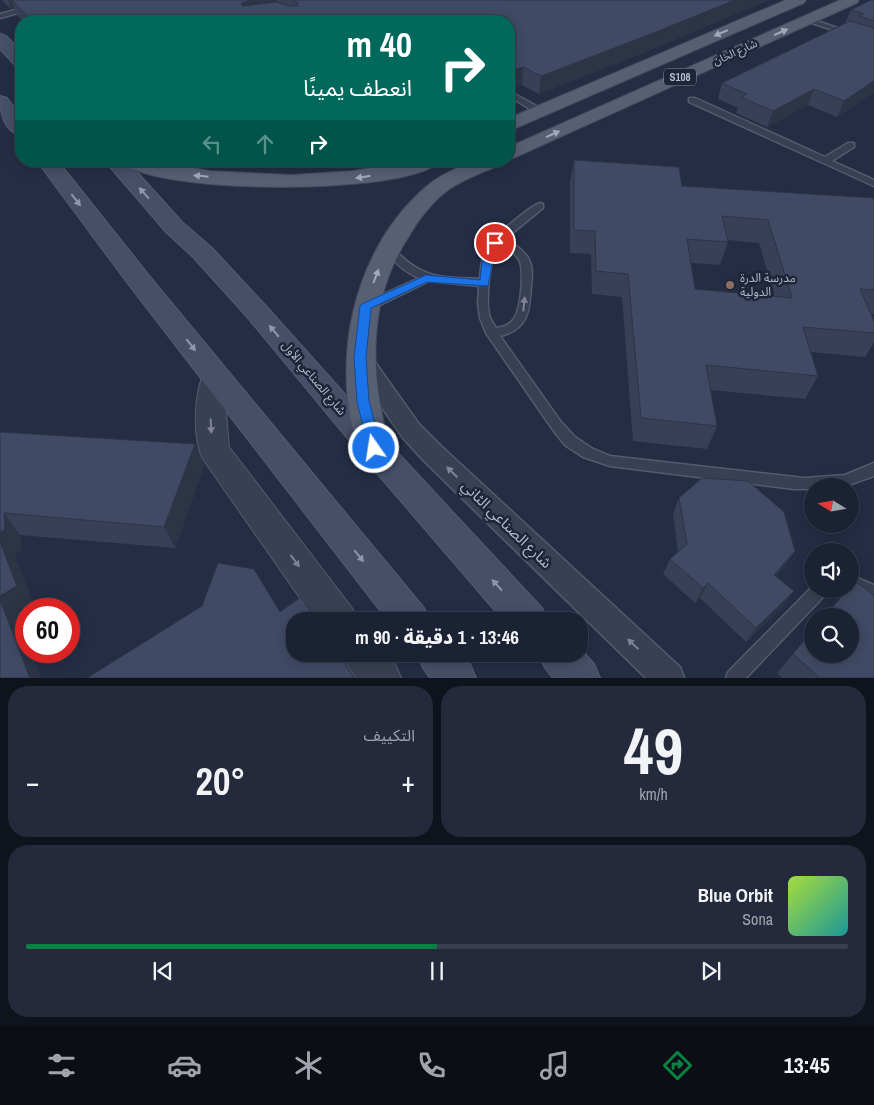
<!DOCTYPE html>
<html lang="ar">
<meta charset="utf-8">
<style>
:root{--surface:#1b2233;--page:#242a3b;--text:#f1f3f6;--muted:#a0a4ac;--line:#393f4e;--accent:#0b8043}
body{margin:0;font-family:"Archivo Narrow","Noto Sans Arabic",sans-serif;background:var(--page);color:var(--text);direction:rtl;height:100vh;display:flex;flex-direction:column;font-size:19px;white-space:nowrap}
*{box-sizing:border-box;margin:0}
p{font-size:16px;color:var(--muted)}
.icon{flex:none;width:28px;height:28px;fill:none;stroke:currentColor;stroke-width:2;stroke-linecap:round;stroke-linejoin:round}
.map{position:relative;height:678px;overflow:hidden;direction:ltr}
.sheet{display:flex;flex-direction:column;gap:8px;padding:8px;background:#0f131c;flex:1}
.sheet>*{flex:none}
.top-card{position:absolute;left:15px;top:15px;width:500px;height:152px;border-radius:20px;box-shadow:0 2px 12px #0003,0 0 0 1px var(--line);direction:rtl;background:#00695c;color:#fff;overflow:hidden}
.needle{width:32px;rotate:281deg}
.controls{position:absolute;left:804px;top:478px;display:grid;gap:10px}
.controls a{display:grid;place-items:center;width:55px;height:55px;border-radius:50%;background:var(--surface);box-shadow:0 2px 12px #0003,0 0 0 1px var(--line);font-size:25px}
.speed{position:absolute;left:15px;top:598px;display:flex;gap:10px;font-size:25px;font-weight:700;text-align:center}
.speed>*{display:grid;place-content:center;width:65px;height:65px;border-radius:50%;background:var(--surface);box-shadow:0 2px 12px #0003,0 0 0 1px var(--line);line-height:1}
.speed .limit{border:8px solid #d22;background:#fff;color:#111}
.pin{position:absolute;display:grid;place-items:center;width:42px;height:42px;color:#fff;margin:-21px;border:2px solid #fff;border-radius:50%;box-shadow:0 1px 5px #0007}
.me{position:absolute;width:55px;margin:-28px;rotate:347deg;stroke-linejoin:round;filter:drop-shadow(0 0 4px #0008)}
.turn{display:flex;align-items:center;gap:18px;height:105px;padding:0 20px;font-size:22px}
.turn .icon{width:65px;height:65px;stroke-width:2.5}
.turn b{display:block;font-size:35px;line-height:42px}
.lanes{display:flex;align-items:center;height:48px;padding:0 20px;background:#0003;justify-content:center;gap:25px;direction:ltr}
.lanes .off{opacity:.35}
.big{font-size:38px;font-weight:800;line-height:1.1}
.sheet .card{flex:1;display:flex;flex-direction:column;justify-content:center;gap:8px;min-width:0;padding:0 18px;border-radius:20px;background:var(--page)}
.sheet .dial{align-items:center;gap:0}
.dial b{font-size:65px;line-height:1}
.song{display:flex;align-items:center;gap:15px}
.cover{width:60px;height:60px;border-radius:8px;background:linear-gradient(135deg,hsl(80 70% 55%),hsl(180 70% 35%))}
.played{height:5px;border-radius:2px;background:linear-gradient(90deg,var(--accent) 50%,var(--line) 50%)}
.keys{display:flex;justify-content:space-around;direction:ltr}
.heat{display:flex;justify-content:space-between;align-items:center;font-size:28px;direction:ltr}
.sheet .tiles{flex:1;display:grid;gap:8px;grid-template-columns:1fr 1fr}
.card:last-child{grid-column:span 2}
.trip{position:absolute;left:286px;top:612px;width:302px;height:50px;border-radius:20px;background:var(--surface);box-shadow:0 2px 12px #0003,0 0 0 1px var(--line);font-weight:800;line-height:50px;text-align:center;direction:rtl}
.dock{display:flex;height:80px;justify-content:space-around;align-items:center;background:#0b0e14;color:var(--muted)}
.dock .icon{width:35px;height:35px}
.dock .on{color:var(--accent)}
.dock b{font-size:22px;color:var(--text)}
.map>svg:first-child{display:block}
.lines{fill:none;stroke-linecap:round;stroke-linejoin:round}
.service-casing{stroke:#545b6e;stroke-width:3}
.minor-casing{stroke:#545b6e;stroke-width:3}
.tertiary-casing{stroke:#545b6e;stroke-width:2}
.secondary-casing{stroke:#545b6e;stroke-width:2}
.primary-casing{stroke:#43495d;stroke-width:2}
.service{fill:#394053;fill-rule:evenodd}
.minor{fill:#394053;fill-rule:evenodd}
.tertiary{fill:#394053;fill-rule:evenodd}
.secondary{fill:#474e67;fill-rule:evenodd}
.primary{fill:#575f73;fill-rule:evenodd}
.wall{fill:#374056;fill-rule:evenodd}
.shaded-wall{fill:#2d3446}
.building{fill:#404a64;stroke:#2d3446;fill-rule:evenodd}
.oneway{fill:#a3a9bb}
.oneway2{fill:#8f96a9}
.oneway3{fill:#7e8496}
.route{fill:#1a73e8;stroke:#114b97}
.education-dot{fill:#8d6e63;stroke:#1e2539;stroke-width:2}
.labels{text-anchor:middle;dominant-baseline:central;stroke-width:5;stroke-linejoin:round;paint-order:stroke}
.far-street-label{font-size:11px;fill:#b6bccd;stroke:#1e2539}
.shield{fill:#1e2539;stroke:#888fa1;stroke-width:1}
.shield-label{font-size:11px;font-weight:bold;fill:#b6bccd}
.poi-label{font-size:12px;fill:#b6bccd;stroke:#1e2539;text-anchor:start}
.street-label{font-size:12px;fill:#b6bccd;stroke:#1e2539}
.near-street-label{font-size:15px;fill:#b6bccd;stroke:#1e2539}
</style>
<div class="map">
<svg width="874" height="678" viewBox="0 0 874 678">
<rect width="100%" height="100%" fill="#242d44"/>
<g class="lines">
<g class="service-casing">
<g id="service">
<path d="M30,6L32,7V9L0,18V14Z"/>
<path d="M808,18L874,40V44L806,21L805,20Z"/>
<path d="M509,91L542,109L543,111L536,113L509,96Z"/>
<path d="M689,98H695L825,157L848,143H854V147L832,161L874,180V186L689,102Z"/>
<path d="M540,203L543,204V208L505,239C515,245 526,251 530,262C533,269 532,278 531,285C530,310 528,330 500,336L561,422L575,437L593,449L610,456L804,478L845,475L874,463V476L846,486H812V489H794L610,466L583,457L565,445L553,430L486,333L480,318L478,303L479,286L429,281L374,308L370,309L365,305L366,302L419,278C404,272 393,261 383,248L385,246H391C421,279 438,277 480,279C481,269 481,258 486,249C491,239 530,206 540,203ZM500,244C507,248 517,254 520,262C524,273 521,311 513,320C509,325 503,327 496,328C494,325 492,321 490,318C485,302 489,256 500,244Z"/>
<path d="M850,575L874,585V601L849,589Z"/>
<path d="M812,587V589H829L826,594L746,678H726L728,672Z"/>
</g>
</g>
<g class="minor-casing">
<path id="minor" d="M362,353L370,355L419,424L441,446L680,667L684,678H646L423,460L403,438L354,367L351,361L354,355Z"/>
</g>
<g class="tertiary-casing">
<g id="tertiary">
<path d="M216,366L226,369L230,377L226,413L229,447L352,608L358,621H316L203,459C192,438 194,390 206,369Z"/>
<path d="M343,654H387L395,664L401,678H356L349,668Z"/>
</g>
</g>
<g class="secondary-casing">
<g id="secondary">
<path d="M0,34L6,36L21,51V66L15,65L0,49Z"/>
<path d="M0,96L7,98L21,116V135C3,131 0,112 0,96Z"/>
<path d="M37,161H58L147,273L424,608L430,621H388L129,285Z"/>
<path d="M105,161H127L182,222L212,248L266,306L385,439L542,608L548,621H504L363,457L248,318L194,258L166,232Z"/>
<path d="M580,648L594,664L600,678H553L545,668L539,654H580Z"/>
<path d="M417,654H462L470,664L476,678H430L423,668Z"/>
</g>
</g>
<g class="primary-casing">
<g id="primary">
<path d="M786,0H806L804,3L509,131V118Z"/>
<path d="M840,0H859L857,3L509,160V147Z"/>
<path d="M122,161H152L210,171L292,175L353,171L409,161H439C415,196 145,195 122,161Z"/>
<path d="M474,161H502L499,165C482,173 464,179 448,190C432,202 419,219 409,236C366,302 370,375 390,448L385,457L374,461L363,457C353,437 349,413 347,391C342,316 368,236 427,186C441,174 457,168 474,161Z"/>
</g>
</g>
<use href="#service" class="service"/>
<use href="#minor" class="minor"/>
<use href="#tertiary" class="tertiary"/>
<use href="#secondary" class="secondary"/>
<use href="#primary" class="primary"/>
</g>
<g class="wall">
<path d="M2,0H769L648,51L539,94L522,85L509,89V21H23L17,15L15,9H11Z"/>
<path d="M874,0V92L837,117L808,105L767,127L736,113L738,108L718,99L722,83L845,23L851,10Z"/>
<path d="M574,160L682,186L874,198V314H871L874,333V343L865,357L811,352L818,376L805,399L710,390L717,426L707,449L633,441L622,297L592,294L591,254L570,253V182ZM728,240L759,243L775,297L695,289L691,263L720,265L728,242Z"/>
<path d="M0,432L195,444L204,466L175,548L20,535L22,551L14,554L34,606L29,609H26L17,616L0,678Z"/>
<path d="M679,498L795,551L785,566L776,576L784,605L746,642L700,598L695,603L663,574L670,559L678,551L673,514Z"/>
<path d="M812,631L874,678H782L777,673Z"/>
</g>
<g class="shaded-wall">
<path d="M8,0H11L15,9H11Z"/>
<path d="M251,0H277L279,11L245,19L241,5L242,3Z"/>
<path d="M735,0H769L648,51L539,94L541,76Z"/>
<path d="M523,67L522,85L509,89V72Z"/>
<path d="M874,81V92L837,117L844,101Z"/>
<path d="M814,89L808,105L767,127L773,111Z"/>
<path d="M195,444L204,466L175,548L164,527Z"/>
<path d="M4,513L20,535L22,551L14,554L34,606L29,609H26V610L17,616L26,640V651H31L41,678H30L0,600V532Z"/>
<path d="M795,551L785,566L764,590L774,575Z"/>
<path d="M708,583L700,598L695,603L703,588Z"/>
<path d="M794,591L784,605L746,642L756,628Z"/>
</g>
<g class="building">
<path d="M12,0H251L242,3L241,5L243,6L275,2L289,6H298V3L292,0H735L651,34L541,76L523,67L509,72V21H32Z"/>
<path d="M871,0H874V21L859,16L864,14L851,10Z"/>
<path d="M850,21L874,28V81L844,101L814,89L773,111L741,97L747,94L722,83Z"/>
<path d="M574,160L679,167L682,186L874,198V290L860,289L874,321V333L803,327L818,376L706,365L717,426L641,418L628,274L596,271L595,231L574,230ZM722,216L768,220L792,298L695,289L687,239L728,242Z"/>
<path d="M0,432L195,444L164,527L4,513L5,530L0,532Z"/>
<path d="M702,478L748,481L784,512L795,551L774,575L794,591L756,628L708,583L703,588L670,559L687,544L679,498Z"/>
<path d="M0,542L17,586L0,596Z"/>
<path d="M218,563L254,569L280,612L301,597L317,621H295V654H339L354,678H87L202,606Z"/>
<path d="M855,581L874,595V678H820L793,654L812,631V654H850V616H825L848,589H850V586Z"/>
<path d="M0,600L30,678H0Z"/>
</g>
<defs><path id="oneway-solid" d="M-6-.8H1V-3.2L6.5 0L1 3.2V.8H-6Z" transform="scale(1.25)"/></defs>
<g class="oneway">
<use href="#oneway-solid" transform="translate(781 32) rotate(-24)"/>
<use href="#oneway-solid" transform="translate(721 33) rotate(157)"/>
<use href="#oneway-solid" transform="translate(553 134) rotate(-24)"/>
<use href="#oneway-solid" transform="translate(201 176) rotate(-174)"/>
<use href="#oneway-solid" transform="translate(363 177) rotate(171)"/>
<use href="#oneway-solid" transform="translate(376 276) rotate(-69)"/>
</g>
<g class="oneway2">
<use href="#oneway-solid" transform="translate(144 193) rotate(-132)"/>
<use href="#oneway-solid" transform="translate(76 200) rotate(52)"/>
<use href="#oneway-solid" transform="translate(274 331) rotate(-130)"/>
<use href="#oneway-solid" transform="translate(191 345) rotate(52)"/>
<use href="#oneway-solid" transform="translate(359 556) rotate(51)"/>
<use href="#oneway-solid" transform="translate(497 585) rotate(-132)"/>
</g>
<g class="oneway3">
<use href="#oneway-solid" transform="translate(524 304) rotate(-84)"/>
<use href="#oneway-solid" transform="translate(211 426) rotate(87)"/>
<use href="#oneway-solid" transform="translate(452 472) rotate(-136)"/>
<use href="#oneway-solid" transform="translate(295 561) rotate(54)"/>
<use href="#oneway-solid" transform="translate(633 644) rotate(-137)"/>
</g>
<path class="route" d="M495,240L500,243L494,254L488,286L427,282L371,308L366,358L369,401L381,448L379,452L374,454L369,452L357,401L354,358L360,306L362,304L426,275L480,280L483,254L491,241Z"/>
<circle class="education-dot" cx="730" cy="285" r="5"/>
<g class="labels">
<g class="far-street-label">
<text transform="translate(735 52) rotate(-24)">شارع الخان</text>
</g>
<rect class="shield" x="664" y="68.5" width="32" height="17" rx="4"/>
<g class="shield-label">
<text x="680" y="77">S108</text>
</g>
<g class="poi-label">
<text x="740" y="278">مدرسة الدرة<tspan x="740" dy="14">الدولية</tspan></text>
</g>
<g class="street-label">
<text transform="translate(314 378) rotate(50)">شارع الصناعي الأول</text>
</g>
<g class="near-street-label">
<text transform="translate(507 524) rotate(44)">شارع الصناعي الثاني</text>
</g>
</g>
</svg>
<div class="controls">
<a><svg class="needle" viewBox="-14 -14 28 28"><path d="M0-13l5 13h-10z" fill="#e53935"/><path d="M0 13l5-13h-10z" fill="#a0a4ac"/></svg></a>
<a><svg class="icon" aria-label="sound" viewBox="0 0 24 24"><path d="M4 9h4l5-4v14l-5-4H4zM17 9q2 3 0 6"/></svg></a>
<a><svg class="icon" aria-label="search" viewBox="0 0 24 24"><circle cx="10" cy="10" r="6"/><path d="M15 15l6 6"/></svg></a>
</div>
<div class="speed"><div class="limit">60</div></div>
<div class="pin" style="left:495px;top:243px;background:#d93025"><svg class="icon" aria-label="arrive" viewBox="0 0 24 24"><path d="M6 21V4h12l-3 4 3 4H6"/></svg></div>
<svg class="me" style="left:374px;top:448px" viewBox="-20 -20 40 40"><circle r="17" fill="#1a73e8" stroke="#fff" stroke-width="3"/><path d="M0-11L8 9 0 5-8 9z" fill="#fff"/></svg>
<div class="trip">13:46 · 1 دقيقة · 90 m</div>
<div class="top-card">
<div class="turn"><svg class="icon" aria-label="right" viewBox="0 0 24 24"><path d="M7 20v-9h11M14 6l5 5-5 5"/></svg><div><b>40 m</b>انعطف يمينًا</div></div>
<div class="lanes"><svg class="icon off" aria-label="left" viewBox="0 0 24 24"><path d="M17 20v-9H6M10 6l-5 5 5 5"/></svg><svg class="icon off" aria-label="ahead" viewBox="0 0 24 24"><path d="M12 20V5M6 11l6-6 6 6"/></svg><svg class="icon" aria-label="right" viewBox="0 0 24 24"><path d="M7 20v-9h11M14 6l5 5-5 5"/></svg></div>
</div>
</div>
<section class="sheet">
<div class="tiles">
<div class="card dial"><b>49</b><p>km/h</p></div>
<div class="card"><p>التكييف</p>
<div class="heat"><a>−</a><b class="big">20°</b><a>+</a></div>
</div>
<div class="card">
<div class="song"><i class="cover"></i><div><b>Blue Orbit</b><p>Sona</p></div></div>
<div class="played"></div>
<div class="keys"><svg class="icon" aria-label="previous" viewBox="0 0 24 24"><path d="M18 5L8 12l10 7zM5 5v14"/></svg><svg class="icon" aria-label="pause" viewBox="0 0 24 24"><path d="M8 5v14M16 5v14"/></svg><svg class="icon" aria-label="next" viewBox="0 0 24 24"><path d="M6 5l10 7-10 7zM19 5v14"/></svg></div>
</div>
</div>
</section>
<nav class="dock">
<b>13:45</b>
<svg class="icon on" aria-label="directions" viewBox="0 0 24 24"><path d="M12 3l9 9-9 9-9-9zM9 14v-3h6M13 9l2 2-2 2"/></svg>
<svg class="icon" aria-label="music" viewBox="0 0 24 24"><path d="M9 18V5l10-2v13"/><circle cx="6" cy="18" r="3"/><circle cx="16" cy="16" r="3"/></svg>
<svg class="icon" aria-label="phone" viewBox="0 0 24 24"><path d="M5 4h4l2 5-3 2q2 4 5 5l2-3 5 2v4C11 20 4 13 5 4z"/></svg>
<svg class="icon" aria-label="climate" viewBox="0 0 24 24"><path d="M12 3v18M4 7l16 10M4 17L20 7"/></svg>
<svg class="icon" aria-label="car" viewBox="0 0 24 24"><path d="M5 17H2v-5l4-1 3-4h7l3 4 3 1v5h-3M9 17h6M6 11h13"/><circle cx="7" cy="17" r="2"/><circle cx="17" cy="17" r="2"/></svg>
<svg class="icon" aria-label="filters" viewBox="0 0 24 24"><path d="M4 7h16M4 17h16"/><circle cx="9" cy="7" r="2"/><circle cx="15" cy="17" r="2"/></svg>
</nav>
